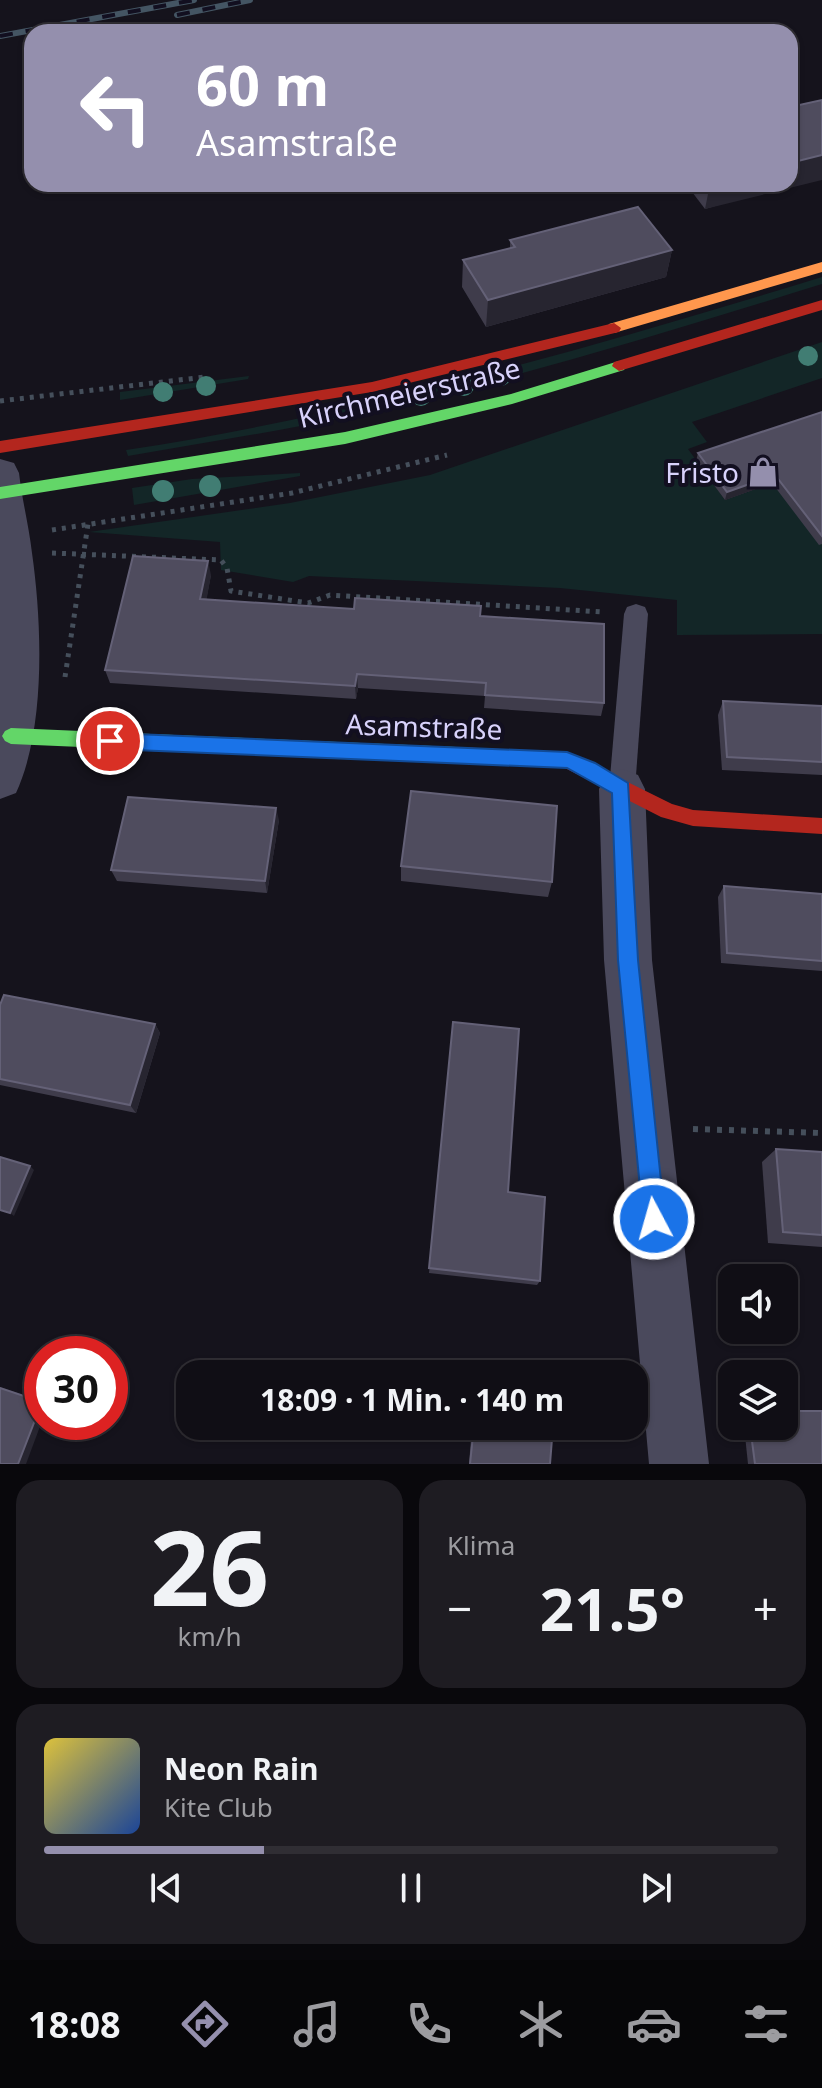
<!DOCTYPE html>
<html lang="de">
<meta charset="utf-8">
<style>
:root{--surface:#100e15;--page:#1e1c22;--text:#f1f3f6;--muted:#9c9ca0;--line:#302e34;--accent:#948fad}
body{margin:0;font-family:"Noto Sans",sans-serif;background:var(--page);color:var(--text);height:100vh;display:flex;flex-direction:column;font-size:30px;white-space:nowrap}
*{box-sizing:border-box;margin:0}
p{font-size:26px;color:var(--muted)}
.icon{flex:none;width:44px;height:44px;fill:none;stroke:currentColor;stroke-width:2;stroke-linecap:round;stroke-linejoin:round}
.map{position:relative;height:1464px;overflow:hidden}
.details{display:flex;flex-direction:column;gap:16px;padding:16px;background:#09080c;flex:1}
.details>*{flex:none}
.banner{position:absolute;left:24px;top:24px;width:774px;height:168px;border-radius:24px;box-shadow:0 2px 6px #0004,0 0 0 2px var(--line);background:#948fad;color:#fff;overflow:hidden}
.controls{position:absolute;left:718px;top:1264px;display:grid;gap:16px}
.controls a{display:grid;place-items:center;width:80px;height:80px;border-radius:16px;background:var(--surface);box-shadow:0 2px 6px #0004,0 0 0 2px var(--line);font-size:40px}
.speed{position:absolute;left:24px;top:1336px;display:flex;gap:16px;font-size:40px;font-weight:700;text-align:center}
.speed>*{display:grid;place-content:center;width:104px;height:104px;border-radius:50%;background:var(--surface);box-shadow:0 2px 6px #0004,0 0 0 2px var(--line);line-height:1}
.speed .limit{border:12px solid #d22;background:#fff;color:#111}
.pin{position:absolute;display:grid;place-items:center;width:68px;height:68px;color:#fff;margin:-34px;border:4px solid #fff;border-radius:50%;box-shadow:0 2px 8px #0007}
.me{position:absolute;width:88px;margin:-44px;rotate:354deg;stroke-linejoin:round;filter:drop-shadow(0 0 6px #0008)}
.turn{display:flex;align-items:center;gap:28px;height:168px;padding:0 40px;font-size:36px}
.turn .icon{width:104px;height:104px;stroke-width:2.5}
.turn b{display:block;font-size:56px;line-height:68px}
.big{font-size:60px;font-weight:700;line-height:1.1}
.details .widget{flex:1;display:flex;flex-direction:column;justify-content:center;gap:12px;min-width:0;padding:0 28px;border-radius:24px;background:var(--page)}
.details .dial{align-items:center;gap:0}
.dial b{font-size:104px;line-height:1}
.song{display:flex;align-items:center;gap:24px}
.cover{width:96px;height:96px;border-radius:12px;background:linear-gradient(135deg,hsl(50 70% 55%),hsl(220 70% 35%))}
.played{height:8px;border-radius:4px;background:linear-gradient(90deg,var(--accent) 30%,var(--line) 30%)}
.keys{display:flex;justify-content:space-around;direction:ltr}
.heat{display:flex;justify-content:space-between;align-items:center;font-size:44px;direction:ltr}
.details .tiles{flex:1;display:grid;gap:16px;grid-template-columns:1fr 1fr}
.widget:last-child{grid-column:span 2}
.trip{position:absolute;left:176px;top:1360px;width:472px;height:80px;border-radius:24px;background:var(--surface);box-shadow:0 2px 6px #0004,0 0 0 2px var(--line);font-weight:700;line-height:80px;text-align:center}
.dock{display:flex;height:128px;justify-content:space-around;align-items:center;background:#060608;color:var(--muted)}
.dock .icon{width:56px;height:56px}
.dock .current{color:var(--accent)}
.dock b{font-size:36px;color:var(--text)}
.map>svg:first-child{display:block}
.green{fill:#132627}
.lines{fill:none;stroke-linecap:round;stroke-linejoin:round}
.path-far1{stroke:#454f5b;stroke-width:5;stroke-dasharray:4 6;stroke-linecap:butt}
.path{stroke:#454f5b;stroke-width:6;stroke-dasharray:5 7;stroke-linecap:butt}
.lane{fill:#4a495c;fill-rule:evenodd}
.street{fill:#4a495c;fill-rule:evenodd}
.fast{fill:#63d668;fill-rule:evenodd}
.slow{fill:#ff974d;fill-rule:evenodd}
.jam{fill:#b3261e;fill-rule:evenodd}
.rail-casing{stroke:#445563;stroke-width:6}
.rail{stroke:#120f20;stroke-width:4;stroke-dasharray:13;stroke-linecap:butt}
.tree{fill:#417d73}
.wall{fill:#3f3c4b}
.shaded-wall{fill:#272530}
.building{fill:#4f4c5e;stroke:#646177;stroke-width:2}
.route{fill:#1a73e8;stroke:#114b97;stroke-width:2}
.labels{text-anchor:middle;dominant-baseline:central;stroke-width:8;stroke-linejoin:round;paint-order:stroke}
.street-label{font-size:28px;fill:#d8d2fb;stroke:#120f20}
.poi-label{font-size:28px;fill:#d8d2fb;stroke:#120f20;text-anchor:end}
</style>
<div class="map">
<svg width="822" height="1464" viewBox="0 0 822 1464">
<rect width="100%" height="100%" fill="#15131c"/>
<g class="green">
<path d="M822,277V284C665,333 509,381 349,416C276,432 201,443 128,456L126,450C363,414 593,347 822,277Z"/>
<path d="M822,342V378L692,422L707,442L688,449L725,500L772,483L822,544V634L677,635V600L560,588L309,576L293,582L221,570L220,542L89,532L290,503L430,475Z"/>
<path d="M249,376L248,379L120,400V392Z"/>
<path d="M300,473V476L134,505L132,488L192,479Z"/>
</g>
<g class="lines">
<g class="path-far1">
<path d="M0,401L205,377"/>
<path d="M52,530L292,493L447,455"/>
<path d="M52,553L221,560L227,568L231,591L308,603L330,595L603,612"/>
<path d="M65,677L88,524"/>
</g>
<path class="path" d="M693,1129L822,1133"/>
<path class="lane" d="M636,604L645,607L648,614L635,789L631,797L622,801L613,797L609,789L624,614L627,607Z"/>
<g class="street">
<path d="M0,459L14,463L19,473C22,500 29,526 32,553C42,623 46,728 16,793L0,799Z"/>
<path d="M622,769L638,775L645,789L652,960L709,1464H649L604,960L599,789L606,775Z"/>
</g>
<g class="fast">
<path d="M619,361L626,366L624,370L512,404L345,444L0,499V487L345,432L511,394Z"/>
<path d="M11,728L456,747L462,749L465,755L462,761L456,763L11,744L5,741L2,736L5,731Z"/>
</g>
<path class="slow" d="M822,262V272L614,333L607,328L609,324Z"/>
<g class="jam">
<path d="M822,300V310L619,371L612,366L614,362Z"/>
<path d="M614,323L621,328L619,332L372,392L0,453V441L372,382Z"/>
<path d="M456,747L567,752L672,804L693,810L822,818V834L693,826L661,817L565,768L456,763L450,761L447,755L450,749Z"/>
</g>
<g class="rail-casing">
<g id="rail">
<path d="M177,15L250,0"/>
<path d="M0,36L194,0"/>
</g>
</g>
<use href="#rail" class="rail"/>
</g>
<g class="tree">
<circle cx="808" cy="356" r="10"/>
<circle cx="501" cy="376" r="10"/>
<circle cx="206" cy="386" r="10"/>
<circle cx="464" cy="386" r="10"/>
<circle cx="163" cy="392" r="10"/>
<circle cx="421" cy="396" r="10"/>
<circle cx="210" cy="486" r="11"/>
<circle cx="163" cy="491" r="11"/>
</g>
<g class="wall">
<path d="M686,184H790L705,209Z"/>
<path d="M510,240L672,250L666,277L486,327L462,287L463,260L510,248Z"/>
<path d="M822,412V544L819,545L772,483L725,500L696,461L698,453Z"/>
<path d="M211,575L206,600L480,616L604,703L601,716L484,708L485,696L358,688L356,699L110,683L105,670Z"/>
<path d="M723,701L822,706V775L722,770L718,715Z"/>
<path d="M279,820L267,893L117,881L111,870Z"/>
<path d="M401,866L552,882L548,897L401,881Z"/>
<path d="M724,886L822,894V971L721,963L718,897Z"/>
<path d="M0,1005L155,1024L160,1033L136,1113L0,1085Z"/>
<path d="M453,1022L508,1192L540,1281L537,1285L429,1273Z"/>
<path d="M776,1149L822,1152V1247L768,1243L762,1162Z"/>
<path d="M472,1426H553L550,1464H469Z"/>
<path d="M744,1426H784L822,1464H748Z"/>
</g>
<g class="shaded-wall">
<path d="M822,155V180L705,209L710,184H790V163Z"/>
<path d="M672,250L666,277L486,327L488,300Z"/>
<path d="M775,475L772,483L725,500L727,492Z"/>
<path d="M208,561L211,575L204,614L200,599Z"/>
<path d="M357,674L358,688L356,699L355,686Z"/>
<path d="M276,808L279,820L267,893L265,881Z"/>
<path d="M155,1024L160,1033L136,1113L130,1105Z"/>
<path d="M30,1166L34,1170L14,1216L10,1213Z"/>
<path d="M0,1387L42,1401V1421L26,1464H18Z"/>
</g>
<g class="building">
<path d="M822,100V155L790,163V107Z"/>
<path d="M638,207L672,250L488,300L463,260L515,247L510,240Z"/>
<path d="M822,412V536L775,475L727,492L698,453Z"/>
<path d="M133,556L208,561L200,599L354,609L355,598L481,606L480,616L604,624V703L485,695L486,683L357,674L355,686L105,670Z"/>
<path d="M723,701L822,706V762L727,757Z"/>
<path d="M411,791L557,806L552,882L401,866Z"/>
<path d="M128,797L276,808L265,881L111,870Z"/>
<path d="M724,886L822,894V961L727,953Z"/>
<path d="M4,995L155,1024L130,1105L0,1079V1005Z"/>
<path d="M453,1022L519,1029L508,1192L545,1197L540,1281L429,1268Z"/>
<path d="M776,1149L822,1152V1235L783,1232Z"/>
<path d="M0,1157L30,1166L10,1213L0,1210Z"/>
<path d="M0,1388L42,1402L18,1464H0Z"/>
<path d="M784,1411H822V1464H755L750,1426H784Z"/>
<path d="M474,1426H553L550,1464H470Z"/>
</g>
<path class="route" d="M110,733L567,752L595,763L628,783L638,960L665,1219L662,1227L654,1230L646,1227L643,1219L618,960L612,793L567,768L110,749L101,741Z"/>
<defs>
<g id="shop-bare" transform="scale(2.4)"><path d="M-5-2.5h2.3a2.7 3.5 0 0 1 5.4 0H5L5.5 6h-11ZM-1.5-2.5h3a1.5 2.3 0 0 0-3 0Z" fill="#948fad" stroke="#120f20" stroke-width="2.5" paint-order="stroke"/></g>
</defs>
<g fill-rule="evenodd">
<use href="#shop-bare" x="763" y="472"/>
</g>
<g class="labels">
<g class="street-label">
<text transform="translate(409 392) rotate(-13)">Kirchmeierstraße</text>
<text transform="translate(424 726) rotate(2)">Asamstraße</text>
</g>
<g class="poi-label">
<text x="739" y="472">Fristo</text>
</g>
</g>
</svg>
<div class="controls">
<a><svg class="icon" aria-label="sound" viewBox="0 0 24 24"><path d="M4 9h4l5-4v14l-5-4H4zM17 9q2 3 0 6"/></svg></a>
<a><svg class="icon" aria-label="layers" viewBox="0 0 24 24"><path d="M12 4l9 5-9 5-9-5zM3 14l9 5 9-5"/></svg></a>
</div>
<div class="speed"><div class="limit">30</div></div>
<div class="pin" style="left:110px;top:741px;background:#d93025"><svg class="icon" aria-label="arrive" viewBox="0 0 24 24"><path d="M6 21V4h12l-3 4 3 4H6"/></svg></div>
<svg class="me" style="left:654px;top:1219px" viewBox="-20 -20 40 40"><circle r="17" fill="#1a73e8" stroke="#fff" stroke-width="3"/><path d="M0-11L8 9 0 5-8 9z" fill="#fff"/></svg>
<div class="trip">18:09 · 1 Min. · 140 m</div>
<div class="banner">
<div class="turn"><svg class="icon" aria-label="left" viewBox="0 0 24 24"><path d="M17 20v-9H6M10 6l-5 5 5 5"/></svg><div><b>60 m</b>Asamstraße</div></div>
</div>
</div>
<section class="details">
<div class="tiles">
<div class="widget dial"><b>26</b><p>km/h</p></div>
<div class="widget"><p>Klima</p>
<div class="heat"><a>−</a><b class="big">21.5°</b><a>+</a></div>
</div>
<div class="widget">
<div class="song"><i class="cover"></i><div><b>Neon Rain</b><p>Kite Club</p></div></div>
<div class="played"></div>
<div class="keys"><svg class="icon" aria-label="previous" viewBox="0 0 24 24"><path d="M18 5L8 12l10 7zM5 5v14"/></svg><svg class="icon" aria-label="pause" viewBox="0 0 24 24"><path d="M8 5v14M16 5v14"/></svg><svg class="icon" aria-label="next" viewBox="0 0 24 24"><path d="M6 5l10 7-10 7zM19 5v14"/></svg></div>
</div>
</div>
</section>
<nav class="dock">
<b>18:08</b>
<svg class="icon current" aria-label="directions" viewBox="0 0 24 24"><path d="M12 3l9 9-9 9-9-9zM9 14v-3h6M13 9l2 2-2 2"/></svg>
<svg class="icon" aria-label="music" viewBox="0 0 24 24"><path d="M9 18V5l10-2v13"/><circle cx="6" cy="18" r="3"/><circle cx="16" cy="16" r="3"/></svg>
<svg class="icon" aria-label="phone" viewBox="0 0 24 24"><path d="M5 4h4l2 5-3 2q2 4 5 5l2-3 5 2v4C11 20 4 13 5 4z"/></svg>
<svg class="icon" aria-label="climate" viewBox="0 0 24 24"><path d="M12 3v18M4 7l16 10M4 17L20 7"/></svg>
<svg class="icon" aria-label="car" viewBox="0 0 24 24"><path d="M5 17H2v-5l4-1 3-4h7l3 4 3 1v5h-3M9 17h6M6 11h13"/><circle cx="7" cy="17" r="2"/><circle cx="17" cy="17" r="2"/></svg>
<svg class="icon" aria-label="filters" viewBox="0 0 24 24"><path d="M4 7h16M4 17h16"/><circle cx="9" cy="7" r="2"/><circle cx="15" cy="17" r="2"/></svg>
</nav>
